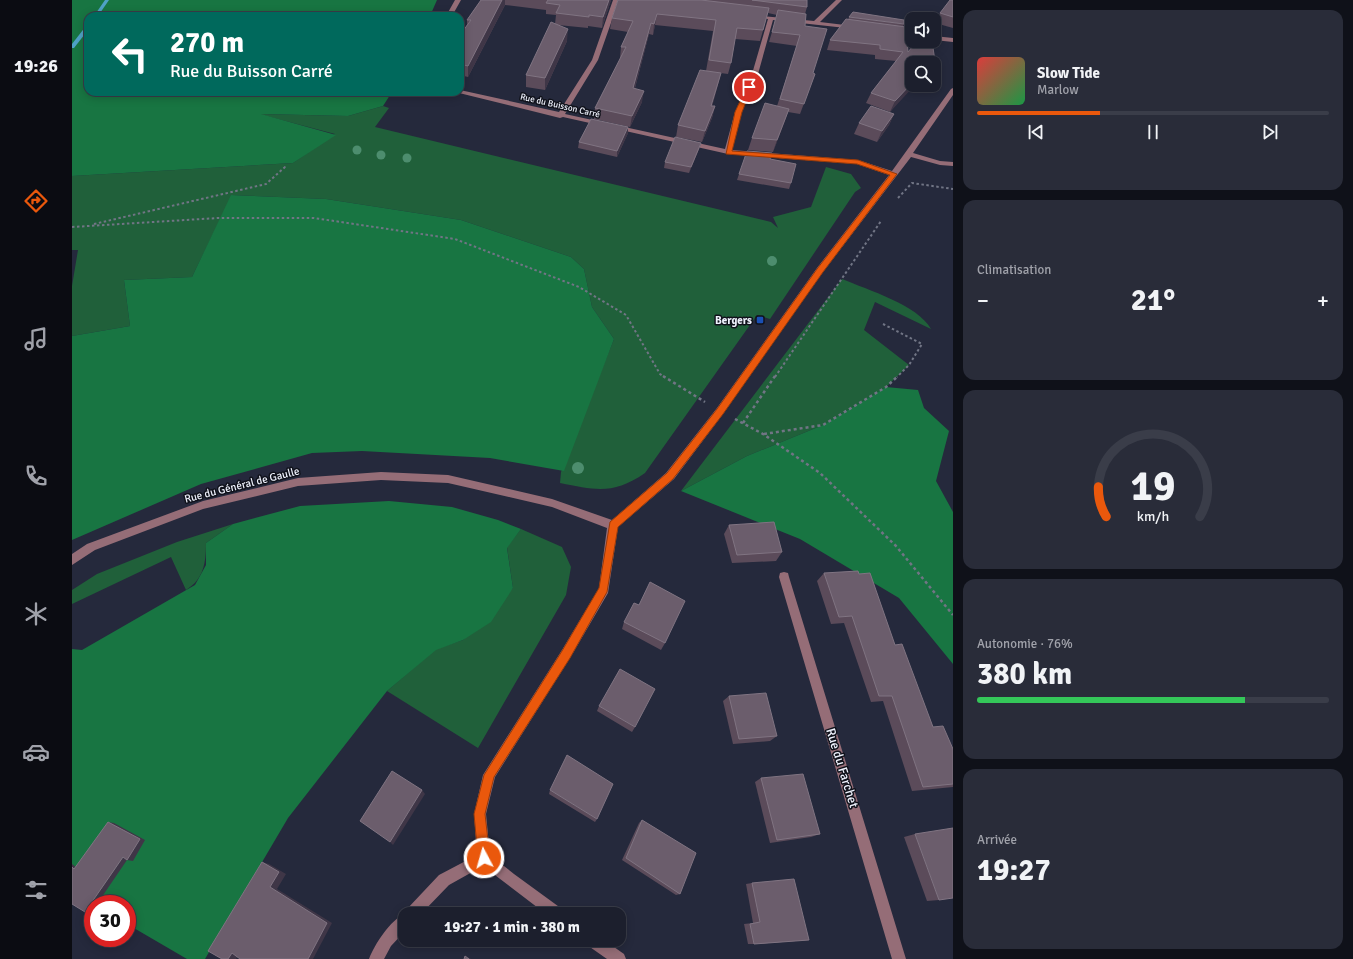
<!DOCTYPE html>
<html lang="fr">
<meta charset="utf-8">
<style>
:root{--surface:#1c1f2d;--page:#292c39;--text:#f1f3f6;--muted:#a0a2aa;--line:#3a3d49;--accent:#ea580c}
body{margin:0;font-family:Signika,sans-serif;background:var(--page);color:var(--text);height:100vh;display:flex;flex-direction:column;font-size:15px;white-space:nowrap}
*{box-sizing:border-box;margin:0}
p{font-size:13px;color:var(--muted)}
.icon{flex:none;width:22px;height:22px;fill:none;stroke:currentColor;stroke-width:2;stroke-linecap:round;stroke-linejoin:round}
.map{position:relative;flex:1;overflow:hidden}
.details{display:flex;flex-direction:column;gap:10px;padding:10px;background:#0f1119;width:400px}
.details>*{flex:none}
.banner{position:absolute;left:12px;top:12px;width:380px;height:84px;border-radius:12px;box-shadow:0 2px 10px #0003,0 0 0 1px var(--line);background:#00695c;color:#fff;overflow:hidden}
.tools{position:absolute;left:833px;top:12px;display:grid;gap:8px}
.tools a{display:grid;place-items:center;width:36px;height:36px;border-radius:8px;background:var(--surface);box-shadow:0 2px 10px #0003,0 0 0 1px var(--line);font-size:20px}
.speed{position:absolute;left:12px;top:895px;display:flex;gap:8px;font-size:20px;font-weight:700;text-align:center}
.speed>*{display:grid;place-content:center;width:52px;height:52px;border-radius:50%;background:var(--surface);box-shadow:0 2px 10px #0003,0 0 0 1px var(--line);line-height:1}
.speed .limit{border:6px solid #d22;background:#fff;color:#111}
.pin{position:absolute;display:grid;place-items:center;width:34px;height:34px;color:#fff;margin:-17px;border:2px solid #fff;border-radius:50%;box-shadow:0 1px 4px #0007}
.me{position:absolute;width:44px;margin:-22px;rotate:354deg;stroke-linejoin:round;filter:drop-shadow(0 0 3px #0008)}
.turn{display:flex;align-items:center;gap:14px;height:84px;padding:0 20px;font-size:18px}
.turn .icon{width:52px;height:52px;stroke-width:2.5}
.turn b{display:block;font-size:28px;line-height:34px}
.big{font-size:30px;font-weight:700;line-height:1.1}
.details .widget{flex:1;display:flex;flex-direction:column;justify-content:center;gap:6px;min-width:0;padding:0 14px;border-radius:12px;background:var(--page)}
.details .dial{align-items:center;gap:0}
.dial svg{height:104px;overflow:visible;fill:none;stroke:var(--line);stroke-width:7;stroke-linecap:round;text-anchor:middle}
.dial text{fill:var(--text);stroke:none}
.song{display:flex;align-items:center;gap:12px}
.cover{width:48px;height:48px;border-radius:6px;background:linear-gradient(135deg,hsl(0 70% 55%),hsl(140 70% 35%))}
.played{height:4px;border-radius:2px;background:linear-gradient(90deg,var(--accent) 35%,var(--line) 35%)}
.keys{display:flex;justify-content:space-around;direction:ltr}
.heat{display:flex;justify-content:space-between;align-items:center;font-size:22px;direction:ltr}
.charge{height:6px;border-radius:3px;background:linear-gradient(90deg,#34c759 76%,var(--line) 0)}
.trip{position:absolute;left:326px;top:907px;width:228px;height:40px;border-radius:12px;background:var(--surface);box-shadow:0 2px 10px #0003,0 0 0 1px var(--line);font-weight:700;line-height:40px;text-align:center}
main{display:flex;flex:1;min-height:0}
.tab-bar{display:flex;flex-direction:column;width:72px;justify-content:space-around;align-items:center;background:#0b0c12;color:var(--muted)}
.tab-bar .icon{width:28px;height:28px}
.tab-bar .active{color:var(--accent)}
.tab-bar b{font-size:18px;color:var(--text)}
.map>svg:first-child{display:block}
.green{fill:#20603a}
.forest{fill:#187542}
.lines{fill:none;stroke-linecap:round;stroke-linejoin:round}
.stream{fill:#4fa2c6;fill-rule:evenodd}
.path-far2{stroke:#717585;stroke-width:1.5;stroke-dasharray:2 2;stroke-linecap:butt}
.path-far1{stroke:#717585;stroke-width:2;stroke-dasharray:2.5 2.5;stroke-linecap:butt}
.path{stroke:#717585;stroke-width:2.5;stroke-dasharray:3 3;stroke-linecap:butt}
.minor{fill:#956d77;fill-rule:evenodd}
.tree{fill:#4d8d6e}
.wall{fill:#5b4b5a}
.shaded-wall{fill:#3f3647}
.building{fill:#6b5d6c;stroke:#807482}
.route{fill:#ea580c;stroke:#983908}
.transit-dot{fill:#1a4fb4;stroke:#10121b;stroke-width:1.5}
.labels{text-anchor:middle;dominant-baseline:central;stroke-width:3;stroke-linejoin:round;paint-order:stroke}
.far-street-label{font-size:9px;fill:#eff2fd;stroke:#10121b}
.poi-label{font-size:11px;font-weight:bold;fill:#eff2fd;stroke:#10121b;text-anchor:end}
.street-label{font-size:11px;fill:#eff2fd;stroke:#10121b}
.near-street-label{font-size:13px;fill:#eff2fd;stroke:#10121b}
</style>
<main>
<nav class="tab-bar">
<b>19:26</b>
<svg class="icon active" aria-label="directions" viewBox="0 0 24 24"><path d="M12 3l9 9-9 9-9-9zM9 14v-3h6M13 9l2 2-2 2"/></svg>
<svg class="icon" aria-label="music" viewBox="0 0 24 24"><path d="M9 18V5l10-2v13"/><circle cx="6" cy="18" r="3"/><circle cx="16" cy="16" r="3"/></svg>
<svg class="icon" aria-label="phone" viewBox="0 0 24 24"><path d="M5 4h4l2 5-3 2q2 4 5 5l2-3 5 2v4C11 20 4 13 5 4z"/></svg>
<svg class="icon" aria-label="climate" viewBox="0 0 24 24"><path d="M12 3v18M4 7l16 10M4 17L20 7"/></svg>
<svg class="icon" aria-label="car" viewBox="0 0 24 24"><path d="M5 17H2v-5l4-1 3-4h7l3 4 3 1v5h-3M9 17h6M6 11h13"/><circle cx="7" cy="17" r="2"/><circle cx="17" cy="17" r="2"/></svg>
<svg class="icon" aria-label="filters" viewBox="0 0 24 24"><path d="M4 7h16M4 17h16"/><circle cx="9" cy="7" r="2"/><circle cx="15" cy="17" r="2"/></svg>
</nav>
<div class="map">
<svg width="881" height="959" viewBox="0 0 881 959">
<rect width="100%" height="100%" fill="#25293c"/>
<g class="green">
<path d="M311,106L317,108L303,127L699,222L706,228L701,217L739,207L754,167L779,174L789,188L783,192L698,319L685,315L573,473C541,495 524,490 488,483L489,472L542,339L520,307L512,269L499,257L389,220L254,199L160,195L120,277L52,280L58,326L0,336V286L6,250H0V176L221,163L263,134L187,114L276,116Z"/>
<path d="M770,279C796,290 846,305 859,329L803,302L792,330L837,365L814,387L751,425L675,456L609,491Z"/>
<path d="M161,524L134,543C134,562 132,579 114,590L99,557L0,604V590L25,574L105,542Z"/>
<path d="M449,529L490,547L499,567L494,595L406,748L315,691L364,649L391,640L441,588L435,547Z"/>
</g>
<g class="forest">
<path d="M0,0H365L358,16H16V92H320L311,106L276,116L189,114L264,135L221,163L0,176Z"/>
<path d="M159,195L254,199L389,220L499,257L512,269L520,307L542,339L492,471L418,458L290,451L240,453L129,484L0,540V336L58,326L52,280L120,277Z"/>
<path d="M814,387L846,390L852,408L877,431L864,481L881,512V664L827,598L728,539L609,491L675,456L751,425Z"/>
<path d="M317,501L380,507L426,520L449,529L435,548L441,588L419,622L391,640L364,650L315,691L216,818L133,959H115L55,924V904H21L0,891V649L10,650L123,585L134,565V543L161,524L228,506Z"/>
</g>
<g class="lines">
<g class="stream">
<path d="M33,0H37L26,16H22Z"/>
<path d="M14,26H16V30L2,48H0V44Z"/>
</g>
<path class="path-far2" d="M212,168L214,166"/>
<g class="path-far1">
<path d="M826,198L840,183L881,189"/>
<path d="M22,224L194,184L213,167"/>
<path d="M0,227L146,218H242L383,239L507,287L554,315L588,374L592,377"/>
<path d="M811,324L850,344L837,365L825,377"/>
<path d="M703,377L809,221"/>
</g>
<g class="path">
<path d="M591,376L633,402"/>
<path d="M663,419L691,434L748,473L824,546L881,615"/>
<path d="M671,423L703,376"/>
<path d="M692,434L751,425L814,387L826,376"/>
</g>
<g class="minor">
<path d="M383,0H389L380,16H374Z"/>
<path d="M541,0H547L526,60L493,114L653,149L663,112L680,74L696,19L680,17V15L742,21L764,0H770L748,22L781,26L783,27V29L701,20L686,74L669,112L660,150L786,160L820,171L879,89L881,88V95L841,153L868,161L881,162V166L868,165L839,157L751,272L651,414L602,479L546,527L536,593L498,658L423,777L414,814L418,855L442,874L490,909L492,914H474L411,866L377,885L349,914H333L335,909L367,875L405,855L402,814L411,775L490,650L527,588L535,528L480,507L376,483L309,480L226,486L131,509L23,550L0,565V554L15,544L131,501L226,478L309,472L376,475L480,499L540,520L594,473L645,408L745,268L817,175L785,164L656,154L491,117L488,118L383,92H388V90L487,112L520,60Z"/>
<path d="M821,31L840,33V37L819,34L818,33Z"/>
<path d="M862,36L881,38V42L862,40Z"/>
<path d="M712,572L716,573L717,577L834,959H820L707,577L708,573Z"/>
<path d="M333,914V931L319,946L312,959H297C303,944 318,920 333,914Z"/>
<path d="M513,940H532L552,954L554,959H535L515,945Z"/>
</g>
</g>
<g class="tree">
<circle cx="285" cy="150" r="4.5"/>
<circle cx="309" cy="155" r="4.5"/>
<circle cx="335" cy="158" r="4.5"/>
<circle cx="700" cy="261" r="5"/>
<circle cx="506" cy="468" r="6"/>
</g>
<g class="wall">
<path d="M409,0H539L530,28L516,26V28L486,25L495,41L473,90L454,87V75L483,24L484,15L474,14V10L433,5L396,77L388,75V35L395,25V20Z"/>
<path d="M546,0H735V7L733,14V26L741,73L743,74L728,114L716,112L701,152L676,150L680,138L705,106L725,46L697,42L705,15L696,13L688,41L663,39L659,63L656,74L641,72L649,73L640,106H643L640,118L630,142L604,137L606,125L634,71L641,31L583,25L581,35L577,34L563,88L570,102L558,127L522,119L523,108L549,58H548L549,47L556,32L538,29L540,18Z"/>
<path d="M881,0V28L863,23L868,13Z"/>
<path d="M777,17L832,24L831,27L836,52L863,61L862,63H840V85L818,112L794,103L799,93L824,61L803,59V55L755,50L758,40L776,20Z"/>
<path d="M822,114L817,125L805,142L782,134L787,123Z"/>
<path d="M556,133L545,157L506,148L507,142Z"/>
<path d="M629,143L627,149L617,173L592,168L593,162Z"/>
<path d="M698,159L719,183L717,189L665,180L667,174Z"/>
<path d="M657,525L710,552L704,561L660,563L652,534Z"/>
<path d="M752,573L823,645L861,727L881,749V787L840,791L811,701L799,702L772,623L759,624L745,581Z"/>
<path d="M567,605L593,643L589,650L550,629L552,622Z"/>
<path d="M657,696L705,736L698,741L661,744L651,701Z"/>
<path d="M527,706L563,727L560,732L525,711Z"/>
<path d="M689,778L748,834L739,837L698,843L683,782Z"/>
<path d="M478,790L525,819L523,822L477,794Z"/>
<path d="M570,820L608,894L604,895L550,860L567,823Z"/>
<path d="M843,834L867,900L855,901L832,837Z"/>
<path d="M680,883L737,940L682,944H676L672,924L681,923L674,884Z"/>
</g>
<g class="shaded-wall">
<path d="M430,0H433V5L396,77V66Z"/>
<path d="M537,0H539L530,28L531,17Z"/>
<path d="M585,14L583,25L581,35L582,24Z"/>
<path d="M579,23L577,34L560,99L561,88Z"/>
<path d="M496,29L495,41L473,90V78Z"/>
<path d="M649,73L646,85L637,118L639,106Z"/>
<path d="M840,83V85H843L818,112L823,101Z"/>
<path d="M572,91L570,102L558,127L560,116Z"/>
<path d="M643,106L640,118L630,142L633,131Z"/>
<path d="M717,109L713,121L701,152L705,140Z"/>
<path d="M822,114L817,125L805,142L810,131Z"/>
<path d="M556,127V133L545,157V151Z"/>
<path d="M629,143L627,149L617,173L619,167Z"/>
<path d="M350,790L353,794L321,845L318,842Z"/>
<path d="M36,822L42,823L73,840L61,861L55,860L25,904H21V910L19,912H13L51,857Z"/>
<path d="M190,862L197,864L214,874L205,889L260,923L241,959H236L198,887Z"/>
<path d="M0,864L8,870L2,869L0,867Z"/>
<path d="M160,953H168L164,959H156Z"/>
<path d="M393,956H394L399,959H397Z"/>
</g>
<g class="building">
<path d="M409,0H430L396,66L388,64V35L399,20H395Z"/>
<path d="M476,0H537L531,17L517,15V17L484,13L488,5L474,3Z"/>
<path d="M546,0H629L697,8L691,30L665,28L659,63L637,60L644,20L585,14L582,24L579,23L561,88L572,91L560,116L523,108L554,47H549L561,21L540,18Z"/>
<path d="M680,0H735V7Z"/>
<path d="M878,0H881V17L868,13Z"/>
<path d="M706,10L734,14L733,26L755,29L741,73L743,74L732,104L708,99L728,35L700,32Z"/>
<path d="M781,12L832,20V24L777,17Z"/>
<path d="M774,19L834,27L836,52L845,41H860L863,61L861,63H840V83L823,101L799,93L831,52L808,49V45L758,40Z"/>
<path d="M479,22L496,29L473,78L454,75Z"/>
<path d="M628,70L649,73L639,106H643L633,131L606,125Z"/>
<path d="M693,103L717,109L705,140L680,138Z"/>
<path d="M799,106L822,114L810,131L787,123Z"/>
<path d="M519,119L556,127L545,151L507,142Z"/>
<path d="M603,137L629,143L619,167L593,162Z"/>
<path d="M675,151L700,153L698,159L724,164L719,183L667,174Z"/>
<path d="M702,522L710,552L665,555L657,525Z"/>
<path d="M786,571L787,574L798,573L823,645L830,644L861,727L871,726L881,749V784L851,787L820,696H807L780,616L767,617L752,573Z"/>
<path d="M578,582L613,601L593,643L552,622L562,603L567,605Z"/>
<path d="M548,669L583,689L563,727L527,706Z"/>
<path d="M694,693L705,736L667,739L657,696Z"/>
<path d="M495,755L541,784L525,819L478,790Z"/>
<path d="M320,771L350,790L318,842L288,821Z"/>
<path d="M731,774L748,834L705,840L689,778Z"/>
<path d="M570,820L624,853L608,894L554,858Z"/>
<path d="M36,822L68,839L55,860L51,857L13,912L0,904V867L2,869Z"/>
<path d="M881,828V898L867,900L843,834Z"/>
<path d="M190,862L207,872L198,887L255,923L236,959H168L160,953L156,959H150L136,951Z"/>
<path d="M722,879L737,940L682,944L678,924L688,922L680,883Z"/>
<path d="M393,956L397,959H392Z"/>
</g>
<path class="route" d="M675,86L680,87L670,112L660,151L786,160L825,174L751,272L651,414L601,479L546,527L535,592L498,658L422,777L413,814L418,858L417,862L412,864L408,862L406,858L402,814L412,775L490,651L527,588L538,522L595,473L645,409L745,269L818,175L785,164L654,154L663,112Z"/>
<rect class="transit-dot" x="684" y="316" width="8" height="8" rx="2"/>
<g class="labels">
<g class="far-street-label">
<text transform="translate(488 106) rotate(13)">Rue du Buisson Carré</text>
</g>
<g class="poi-label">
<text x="680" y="320">Bergers</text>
</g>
<g class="street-label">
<text transform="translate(170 485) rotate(-14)">Rue du Général de Gaulle</text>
</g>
<g class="near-street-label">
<text transform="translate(770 768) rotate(73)">Rue du Farchet</text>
</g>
</g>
</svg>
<div class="tools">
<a><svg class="icon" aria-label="sound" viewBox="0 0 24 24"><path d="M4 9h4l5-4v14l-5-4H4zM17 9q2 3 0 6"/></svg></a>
<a><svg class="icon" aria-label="search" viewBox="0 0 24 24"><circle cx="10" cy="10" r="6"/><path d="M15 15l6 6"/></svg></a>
</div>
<div class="speed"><div class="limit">30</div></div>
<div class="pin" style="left:677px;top:87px;background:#d93025"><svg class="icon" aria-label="arrive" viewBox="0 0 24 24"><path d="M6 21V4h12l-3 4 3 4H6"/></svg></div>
<svg class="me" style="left:412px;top:858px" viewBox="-20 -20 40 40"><circle r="17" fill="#ea580c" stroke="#fff" stroke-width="3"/><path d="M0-11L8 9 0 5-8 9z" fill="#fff"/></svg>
<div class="trip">19:27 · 1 min · 380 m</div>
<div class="banner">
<div class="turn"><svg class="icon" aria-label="left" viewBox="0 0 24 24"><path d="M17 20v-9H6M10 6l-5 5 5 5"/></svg><div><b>270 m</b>Rue du Buisson Carré</div></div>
</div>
</div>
<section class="details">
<div class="widget">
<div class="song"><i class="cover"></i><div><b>Slow Tide</b><p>Marlow</p></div></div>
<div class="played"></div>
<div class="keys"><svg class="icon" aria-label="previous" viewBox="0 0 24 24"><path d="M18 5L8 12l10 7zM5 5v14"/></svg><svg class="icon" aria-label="pause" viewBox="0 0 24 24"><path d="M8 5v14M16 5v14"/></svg><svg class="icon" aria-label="next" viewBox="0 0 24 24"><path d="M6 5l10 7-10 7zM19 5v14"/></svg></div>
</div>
<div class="widget"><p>Climatisation</p>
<div class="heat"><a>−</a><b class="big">21°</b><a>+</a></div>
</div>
<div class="widget dial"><svg viewBox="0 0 100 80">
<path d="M14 69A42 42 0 1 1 86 69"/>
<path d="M14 69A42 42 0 0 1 8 46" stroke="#ea580c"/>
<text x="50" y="56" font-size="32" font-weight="700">19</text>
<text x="50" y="72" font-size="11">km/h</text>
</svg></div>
<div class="widget"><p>Autonomie · 76%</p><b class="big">380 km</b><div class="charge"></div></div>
<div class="widget"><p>Arrivée</p><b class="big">19:27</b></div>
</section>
</main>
